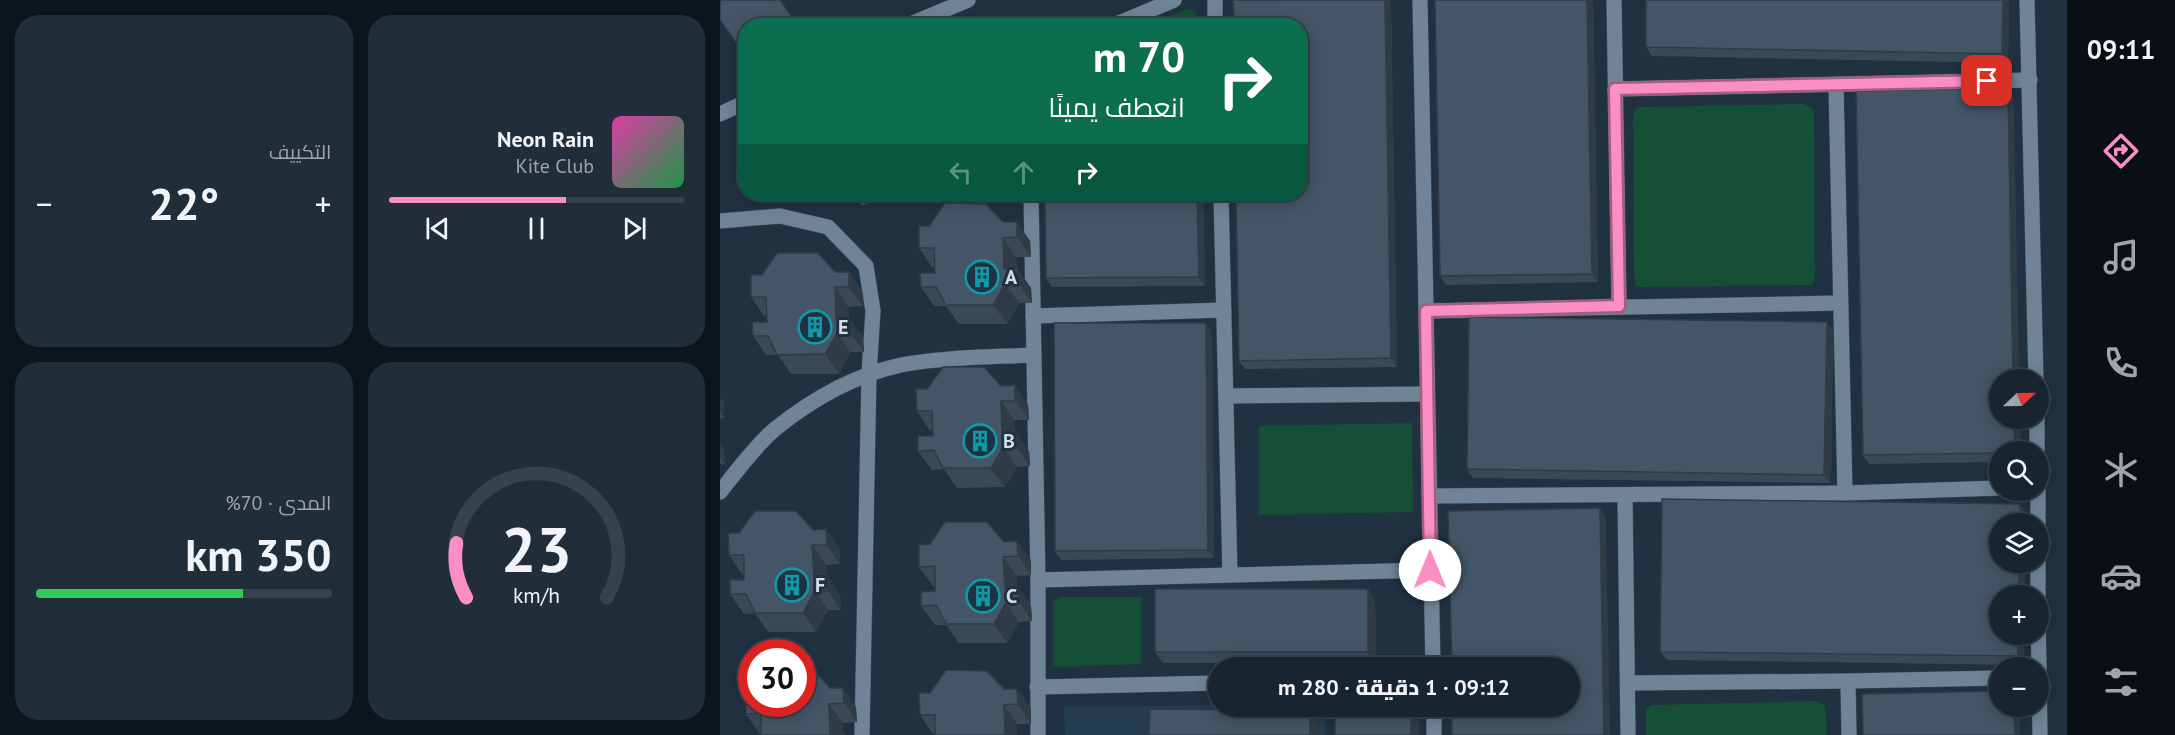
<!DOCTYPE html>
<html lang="ar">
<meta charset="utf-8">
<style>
:root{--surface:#182531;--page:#212d39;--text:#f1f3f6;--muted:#9fa5ab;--line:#36424d;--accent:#fb8fc5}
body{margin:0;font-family:"PT Sans",Cairo,sans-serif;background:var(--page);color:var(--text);direction:rtl;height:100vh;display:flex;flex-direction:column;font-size:22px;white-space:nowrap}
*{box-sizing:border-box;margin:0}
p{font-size:20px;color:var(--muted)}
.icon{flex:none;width:33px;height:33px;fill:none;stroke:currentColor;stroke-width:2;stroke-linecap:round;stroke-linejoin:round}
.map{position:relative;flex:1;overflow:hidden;direction:ltr}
.panel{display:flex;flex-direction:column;gap:15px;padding:15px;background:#0d141b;width:720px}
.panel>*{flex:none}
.guide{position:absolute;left:18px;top:18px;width:570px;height:183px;border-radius:24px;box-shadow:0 3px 15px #0003,0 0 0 2px var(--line);direction:rtl;background:#0b6e4f;color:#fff;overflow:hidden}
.needle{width:39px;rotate:68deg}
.buttons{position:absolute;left:1269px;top:369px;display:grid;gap:12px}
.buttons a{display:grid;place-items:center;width:60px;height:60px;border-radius:50%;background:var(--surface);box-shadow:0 3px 15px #0003,0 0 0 2px var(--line);font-size:30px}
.speed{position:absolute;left:18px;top:639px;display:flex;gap:12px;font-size:30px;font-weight:700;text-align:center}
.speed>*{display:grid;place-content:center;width:78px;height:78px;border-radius:50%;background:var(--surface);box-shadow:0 3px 15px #0003,0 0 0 2px var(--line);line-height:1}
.speed .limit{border:9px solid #d22;background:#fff;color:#111}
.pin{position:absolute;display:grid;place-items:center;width:51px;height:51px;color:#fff;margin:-26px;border-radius:12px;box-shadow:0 3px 9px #0006}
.me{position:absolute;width:66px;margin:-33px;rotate:0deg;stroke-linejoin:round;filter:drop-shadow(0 0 4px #0008)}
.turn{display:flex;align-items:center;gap:21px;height:126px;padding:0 24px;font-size:27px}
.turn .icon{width:78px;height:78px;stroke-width:2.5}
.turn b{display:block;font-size:42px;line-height:51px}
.lanes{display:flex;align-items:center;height:57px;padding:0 24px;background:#0003;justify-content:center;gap:30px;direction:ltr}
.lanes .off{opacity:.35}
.big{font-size:45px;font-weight:800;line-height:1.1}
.panel .widget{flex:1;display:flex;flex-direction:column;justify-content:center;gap:9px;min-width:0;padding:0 21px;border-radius:24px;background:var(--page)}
.panel .dial{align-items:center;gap:0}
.dial svg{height:156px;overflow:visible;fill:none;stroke:var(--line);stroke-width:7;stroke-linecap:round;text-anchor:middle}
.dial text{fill:var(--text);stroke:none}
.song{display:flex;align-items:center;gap:18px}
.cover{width:72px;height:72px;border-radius:9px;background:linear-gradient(135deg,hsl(320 70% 55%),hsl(140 70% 35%))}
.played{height:6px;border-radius:3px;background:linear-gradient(90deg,var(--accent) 60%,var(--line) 60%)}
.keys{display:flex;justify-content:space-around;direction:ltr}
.heat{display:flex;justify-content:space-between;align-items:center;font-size:33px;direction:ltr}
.charge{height:9px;border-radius:4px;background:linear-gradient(90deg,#34c759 70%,var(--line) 0)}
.panel .tiles{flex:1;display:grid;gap:15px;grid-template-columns:repeat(2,1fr)}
.trip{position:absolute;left:488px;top:657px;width:372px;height:60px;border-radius:30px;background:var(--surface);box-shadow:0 3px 15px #0003,0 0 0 2px var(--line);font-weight:800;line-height:60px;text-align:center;direction:rtl}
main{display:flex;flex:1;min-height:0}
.tab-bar{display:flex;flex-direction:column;width:108px;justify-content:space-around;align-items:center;background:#0a0f14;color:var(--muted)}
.tab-bar .icon{width:42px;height:42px}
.tab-bar .on{color:var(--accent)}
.tab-bar b{font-size:27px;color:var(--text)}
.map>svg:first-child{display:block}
.built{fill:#243c50}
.green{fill:#154f36}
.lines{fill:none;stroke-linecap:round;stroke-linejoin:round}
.minor-casing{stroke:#3d4c59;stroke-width:16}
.minor{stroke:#6f8496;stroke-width:15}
.wall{fill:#3a4958}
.shaded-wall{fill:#2f3c47}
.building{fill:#435566;stroke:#2f3c47;stroke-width:1.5}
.route-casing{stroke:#a35d80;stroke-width:15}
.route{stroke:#fb8fc5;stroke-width:10}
.labels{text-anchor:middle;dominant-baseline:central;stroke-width:6;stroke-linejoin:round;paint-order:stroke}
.poi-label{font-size:20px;font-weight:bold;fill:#d3dee8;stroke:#203141;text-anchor:start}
</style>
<main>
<nav class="tab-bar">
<b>09:11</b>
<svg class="icon on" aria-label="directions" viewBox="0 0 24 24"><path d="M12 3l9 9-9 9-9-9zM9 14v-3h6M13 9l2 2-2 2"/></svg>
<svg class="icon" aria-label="music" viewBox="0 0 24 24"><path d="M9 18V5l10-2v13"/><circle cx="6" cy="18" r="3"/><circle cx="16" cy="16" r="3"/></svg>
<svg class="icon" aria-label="phone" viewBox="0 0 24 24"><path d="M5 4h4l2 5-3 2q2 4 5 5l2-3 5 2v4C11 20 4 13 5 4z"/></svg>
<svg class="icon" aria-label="climate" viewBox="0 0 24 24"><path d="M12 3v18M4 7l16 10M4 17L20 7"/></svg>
<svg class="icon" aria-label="car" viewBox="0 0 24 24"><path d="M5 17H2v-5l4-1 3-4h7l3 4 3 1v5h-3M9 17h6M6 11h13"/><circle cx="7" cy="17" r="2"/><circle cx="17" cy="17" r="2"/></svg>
<svg class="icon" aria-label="filters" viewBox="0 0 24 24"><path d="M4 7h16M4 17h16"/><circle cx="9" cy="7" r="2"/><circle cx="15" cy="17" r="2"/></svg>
</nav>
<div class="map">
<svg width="1347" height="735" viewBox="0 0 1347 735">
<rect width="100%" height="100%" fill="#203141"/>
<path class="built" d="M498,705L606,707V735H345L344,707Z"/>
<g class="green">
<path d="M469,9L476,12L477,25H427Z"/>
<path d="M1084,104L1092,108L1094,114L1095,277L1092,285L916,287L914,276L913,114L918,108L923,107Z"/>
<path d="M692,423L693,512L539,515V426Z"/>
<path d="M341,597H421V664L341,667L333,665V601Z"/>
<path d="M1097,701L1105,706L1107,735H926V711L931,705Z"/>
</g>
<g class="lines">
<g class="minor-casing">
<g id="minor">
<path d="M495,0V26"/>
<path d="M700,0L713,668"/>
<path d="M894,0L899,306"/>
<path d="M1307,0L1316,380"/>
<path d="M186,26L248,0"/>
<path d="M392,26L454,0"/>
<path d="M1116,85L1125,493"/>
<path d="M895,89L1310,80"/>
<path d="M0,114L26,102"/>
<path d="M311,194L318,580V735"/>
<path d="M501,194L510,575"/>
<path d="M0,221L60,216L108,227L146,266L153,311L149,374L142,735"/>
<path d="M706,311L1119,303"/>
<path d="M313,316L504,310"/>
<path d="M506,396L706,394"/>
<path d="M1317,418V452"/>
<path d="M1318,490V524"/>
<path d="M0,492C16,472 35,446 55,429C91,400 135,375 181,365C224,357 270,357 314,355"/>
<path d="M905,495L908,735"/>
<path d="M710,496L1125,493L1280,488"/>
<path d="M1318,562V596"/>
<path d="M318,580L710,570"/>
<path d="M1318,608L1320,735"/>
<path d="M1128,681L1129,735"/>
<path d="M908,683L1128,681L1280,678"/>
<path d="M317,687L498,683"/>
<path d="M714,706V735"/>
</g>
</g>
<use href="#minor" class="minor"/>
</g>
<g class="wall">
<path d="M513,0H669L671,4L677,367L525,369L519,361Z"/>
<path d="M715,0H873L878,282L726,285L720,276Z"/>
<path d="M926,0H1289L1288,63L932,56L926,47Z"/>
<path d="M1294,97L1280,418H1300L1301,452H1280V462L1149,464L1143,455Z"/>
<path d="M134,194H171L142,206Z"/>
<path d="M483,194L485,286L332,287L326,278Z"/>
<path d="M283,222H297L310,241L311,257H296L297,268L311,288L312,303H299L287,324H239L226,306H214L201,287L215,273L214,267H212L199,248Z"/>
<path d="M115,272H129L142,291L143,306L128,307L129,318L143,337L144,352H130L119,374H71L58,355H46L33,336L47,322V316H44L31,297Z"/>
<path d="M486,323L492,332L494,558L341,560L335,551Z"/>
<path d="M1113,331L1111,483L753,478L747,469Z"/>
<path d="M281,386L308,405L309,420H294L295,432L309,451L310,466L297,467L285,487L237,488L224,469L212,470L198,451L213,436L212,430L210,431L197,411Z"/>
<path d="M0,398L4,403V418H0Z"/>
<path d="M0,443L4,449L5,464H0Z"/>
<path d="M1306,513L1304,665L947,660L940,652Z"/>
<path d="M93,530L120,549V564L106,565V576L120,595L121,610H108L96,632H48L35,613L24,614L10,594L24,580V574H22L9,555Z"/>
<path d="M284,542L311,560V575L297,576V587L311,606L312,621L299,622L287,643H239L226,625H215L201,606L215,591V586H213L199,567Z"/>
<path d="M648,589L655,600L656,663H443L435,652Z"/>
<path d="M110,688L136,707L137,722L123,723V734L125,735H41V733H39L26,714Z"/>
<path d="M284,689H297L311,708V724H297V735L213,734L200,715Z"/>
</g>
<g class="shaded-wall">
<path d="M665,0H669L671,4L677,367L671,358Z"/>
<path d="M867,0H873L878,282L872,274Z"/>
<path d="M1283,0H1289L1288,63L1282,54Z"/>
<path d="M1288,88L1294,97L1299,380H1293Z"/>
<path d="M477,194H483L485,286L479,277Z"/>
<path d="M297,222L310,241L311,257L297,237Z"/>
<path d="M283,238L296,257L298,283L284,269Z"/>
<path d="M297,268L311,288L312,303L298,283Z"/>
<path d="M129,272L142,291L143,306L129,287Z"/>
<path d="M285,284L299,303L287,324L273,305Z"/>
<path d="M115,287L128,307L129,333L116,318Z"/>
<path d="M129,318L143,337L144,352L130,333Z"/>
<path d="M1107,322L1113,331L1111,483L1104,475Z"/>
<path d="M486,323L492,332L494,558L488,550Z"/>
<path d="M117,333L130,352L119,374L105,354Z"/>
<path d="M295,385L308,405L309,420L295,401Z"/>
<path d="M0,398L4,403V418L0,412Z"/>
<path d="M281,401L294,420L295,447L282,432Z"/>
<path d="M1294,418H1300L1301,452H1295Z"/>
<path d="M295,432L309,451L310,466L296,447Z"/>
<path d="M0,443L4,449L5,464L0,457Z"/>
<path d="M283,447L297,467L285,487L271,468Z"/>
<path d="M1300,504L1306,513V524H1300Z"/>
<path d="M880,508L886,517L890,735H884Z"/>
<path d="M106,529L120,549V564L107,545Z"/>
<path d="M297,541L311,560V575L298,556Z"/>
<path d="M92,545L106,565L107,591L94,576Z"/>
<path d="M283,557L297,576L298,602L285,588Z"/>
<rect x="1299" y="562" width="6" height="34"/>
<path d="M107,575L120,595L121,610L108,591Z"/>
<path d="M298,587L311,606L312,621L299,602Z"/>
<path d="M648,589L655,600L656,663L648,652Z"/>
<path d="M95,591L108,610L96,632L83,613Z"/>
<path d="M286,603L299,622L287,643L274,624Z"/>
<path d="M1298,634H1304V665L1298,656Z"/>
<path d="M123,688L136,707L137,722L124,703Z"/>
<path d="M297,689L311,708V724L298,704Z"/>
<path d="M109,704L123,723V735H111Z"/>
<path d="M284,705L297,724V735H285Z"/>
<path d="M590,706H594L598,712V735H590Z"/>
<rect x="691" y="706" width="8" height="29"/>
<path d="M1294,706H1300V735H1295Z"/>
</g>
<g class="building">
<path d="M0,0H60L78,26H26V57L0,20Z"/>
<path d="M513,0H665L671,358L519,361L516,194H580V26H514Z"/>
<path d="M715,0H867L872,274L720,276Z"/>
<path d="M926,0H1283L1282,54L926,47Z"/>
<path d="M1288,88L1293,380H1280V418H1294L1295,452H1280V453L1143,455L1136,91Z"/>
<path d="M134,194H145L136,197Z"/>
<path d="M325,194H477L479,277L326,278Z"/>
<path d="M225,203L266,204L283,222H297V237L283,238L284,269L297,268L298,283L285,284L273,305H226L216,287H201L200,273H215L214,248H199V226H209Z"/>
<path d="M57,253H98L115,272H129V287H115L116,318H129L130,333H117L105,354L57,355L48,336H33L32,322H47L46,297H31V275H42Z"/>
<path d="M749,317L1107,322L1104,475L747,469Z"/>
<path d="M334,323H486L488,550L335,551Z"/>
<path d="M223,367H264L281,386L295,385V401H281L282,432H295L296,447H283L271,468H223L214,450L198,451V436H213L212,411H197L196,389H207Z"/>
<path d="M942,499L1300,504V524H1280V562H1299V596H1280V634H1298V656L940,652Z"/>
<path d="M880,508L884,735H732V706H849V668H732L728,511Z"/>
<path d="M35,511H76L93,530L106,529L107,545H92L94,576L107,575L108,591H95L83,613H35L26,594H10V580H24V555H9L8,533H19Z"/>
<path d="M225,522H267L284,542L297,541L298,556L283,557L285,588L298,587L299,602L286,603L274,624H226L216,605L201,606V592L215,591V566L199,567V545L210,544Z"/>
<rect x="435" y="589" width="213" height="63"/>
<path d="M82,669H93L110,688H123L124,703L109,704L110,734H124V735H41V713L26,714L25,691H32V704H82Z"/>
<path d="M226,670L267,671L284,689H297L298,704L284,705L285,735H215V715H200L199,693H210Z"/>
<path d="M1280,691V706H1294L1295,735H1143L1142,694Z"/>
<path d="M538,706H590V735H429L430,709L538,710Z"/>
<path d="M642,706H691V735H615V714H642Z"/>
</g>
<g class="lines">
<g class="route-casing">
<path id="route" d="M710,570L706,311L899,306L895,89L1267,81"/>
</g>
<use href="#route" class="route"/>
</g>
<defs>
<g id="building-ring" transform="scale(1.725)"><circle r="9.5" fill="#203141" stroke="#0f9aa8" stroke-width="1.5"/><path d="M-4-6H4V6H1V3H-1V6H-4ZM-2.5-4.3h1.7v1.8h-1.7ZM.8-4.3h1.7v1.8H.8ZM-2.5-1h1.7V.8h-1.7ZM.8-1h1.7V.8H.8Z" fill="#0f9aa8"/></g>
</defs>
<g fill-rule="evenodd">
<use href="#building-ring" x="262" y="277"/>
<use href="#building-ring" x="95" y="327"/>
<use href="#building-ring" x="260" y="441"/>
<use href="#building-ring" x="72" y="585"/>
<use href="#building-ring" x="263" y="596"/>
</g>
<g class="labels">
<g class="poi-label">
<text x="285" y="277">A</text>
<text x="118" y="327">E</text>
<text x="283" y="441">B</text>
<text x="95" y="585">F</text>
<text x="286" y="596">C</text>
</g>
</g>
</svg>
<div class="buttons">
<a><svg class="needle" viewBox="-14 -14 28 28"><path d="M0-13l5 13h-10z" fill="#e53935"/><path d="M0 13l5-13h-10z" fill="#9fa5ab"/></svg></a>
<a><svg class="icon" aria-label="search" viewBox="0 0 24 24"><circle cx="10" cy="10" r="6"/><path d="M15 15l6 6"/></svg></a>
<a><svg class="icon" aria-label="layers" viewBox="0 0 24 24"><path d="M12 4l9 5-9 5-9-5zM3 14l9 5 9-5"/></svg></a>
<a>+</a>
<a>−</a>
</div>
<div class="speed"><div class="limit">30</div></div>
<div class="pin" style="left:1267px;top:81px;background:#d93025"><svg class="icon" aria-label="arrive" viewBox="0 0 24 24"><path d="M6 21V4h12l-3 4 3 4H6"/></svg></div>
<svg class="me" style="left:710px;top:570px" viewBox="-20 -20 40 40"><circle r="19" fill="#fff"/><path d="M0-13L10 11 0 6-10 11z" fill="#fb8fc5"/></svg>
<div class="trip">09:12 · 1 دقيقة · 280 m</div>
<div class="guide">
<div class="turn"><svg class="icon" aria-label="right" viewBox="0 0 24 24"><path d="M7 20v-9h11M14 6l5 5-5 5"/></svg><div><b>70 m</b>انعطف يمينًا</div></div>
<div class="lanes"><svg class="icon off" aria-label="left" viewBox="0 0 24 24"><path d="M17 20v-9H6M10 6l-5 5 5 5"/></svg><svg class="icon off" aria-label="ahead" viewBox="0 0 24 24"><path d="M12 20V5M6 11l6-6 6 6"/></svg><svg class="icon" aria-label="right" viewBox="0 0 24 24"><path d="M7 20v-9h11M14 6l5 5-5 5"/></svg></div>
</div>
</div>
<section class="panel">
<div class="tiles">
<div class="widget">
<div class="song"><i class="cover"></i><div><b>Neon Rain</b><p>Kite Club</p></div></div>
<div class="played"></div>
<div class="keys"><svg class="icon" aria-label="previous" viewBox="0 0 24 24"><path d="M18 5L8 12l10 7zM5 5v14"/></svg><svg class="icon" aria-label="pause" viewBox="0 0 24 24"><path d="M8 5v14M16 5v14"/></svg><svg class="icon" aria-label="next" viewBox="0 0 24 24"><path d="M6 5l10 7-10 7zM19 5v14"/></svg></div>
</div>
<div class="widget"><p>التكييف</p>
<div class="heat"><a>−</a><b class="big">22°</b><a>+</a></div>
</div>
<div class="widget dial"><svg viewBox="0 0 100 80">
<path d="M14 69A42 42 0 1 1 86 69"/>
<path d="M14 69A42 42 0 0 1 9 41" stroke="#fb8fc5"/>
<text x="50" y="56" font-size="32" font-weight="700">23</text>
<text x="50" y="72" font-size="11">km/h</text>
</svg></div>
<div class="widget"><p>المدى · 70%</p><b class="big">350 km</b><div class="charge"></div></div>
</div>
</section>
</main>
